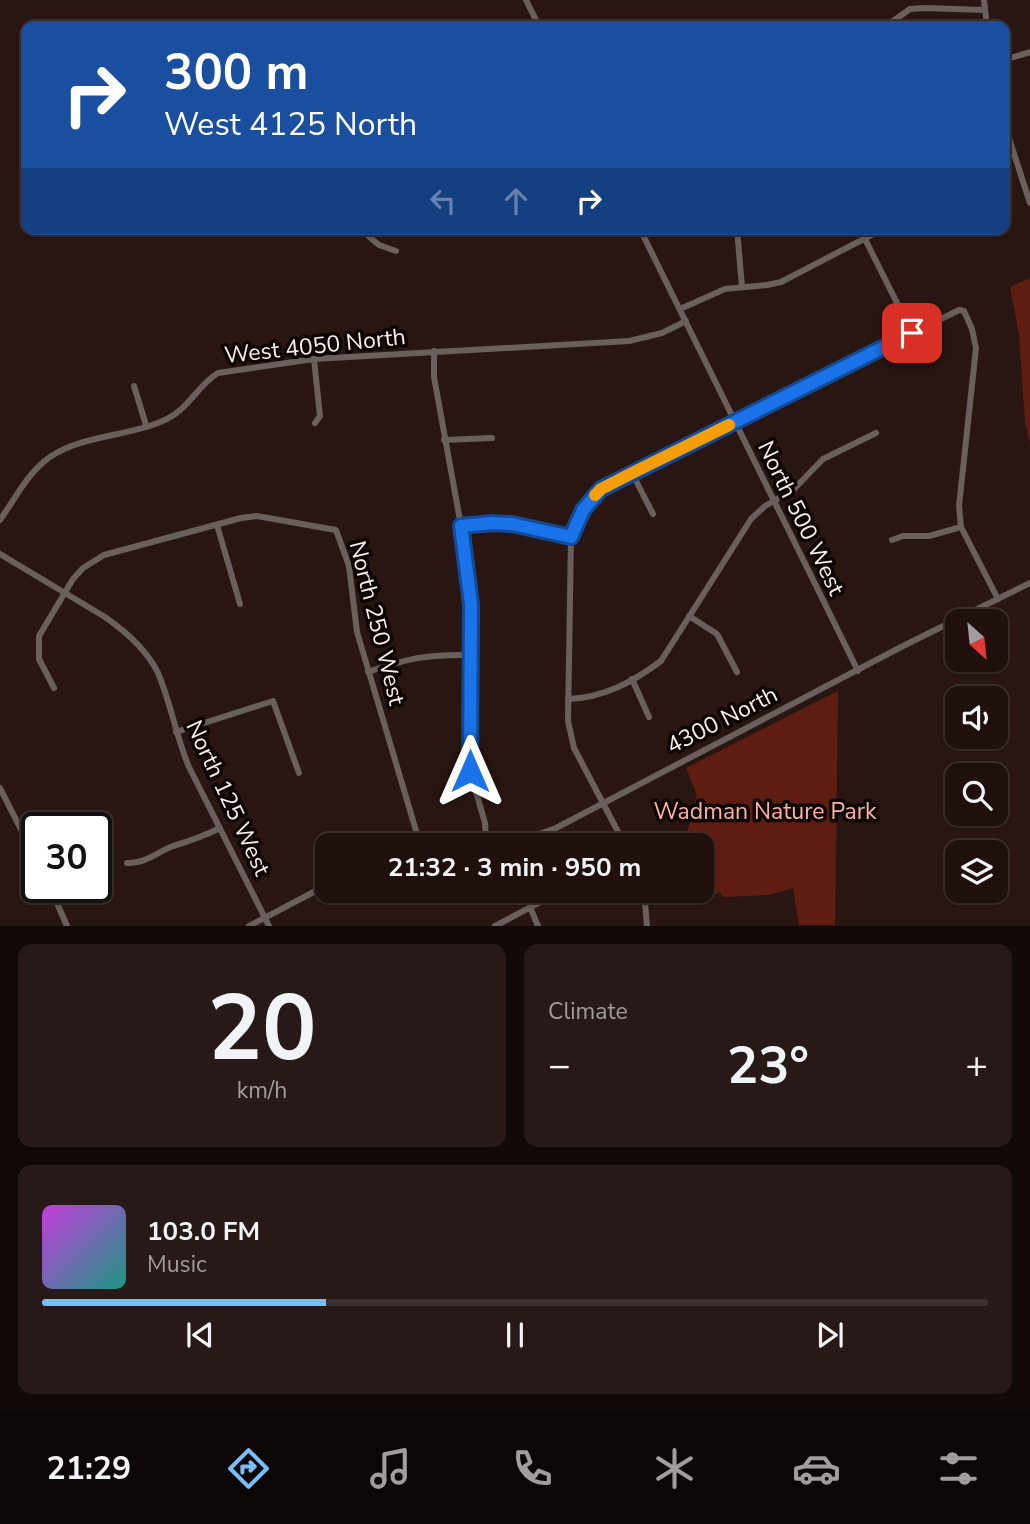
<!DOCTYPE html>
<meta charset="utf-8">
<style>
:root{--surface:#1f100e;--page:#271917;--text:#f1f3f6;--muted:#a19d9e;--line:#3c302e;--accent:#76c0f7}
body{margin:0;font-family:"Nunito Sans",sans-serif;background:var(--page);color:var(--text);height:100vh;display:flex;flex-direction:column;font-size:26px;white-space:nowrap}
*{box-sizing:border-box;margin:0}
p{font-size:23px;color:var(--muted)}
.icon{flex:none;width:38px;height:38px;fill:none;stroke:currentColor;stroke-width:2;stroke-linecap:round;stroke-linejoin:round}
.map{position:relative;height:926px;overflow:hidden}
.details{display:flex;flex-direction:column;gap:18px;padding:18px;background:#110908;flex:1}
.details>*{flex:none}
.hud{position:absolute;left:21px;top:21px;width:989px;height:214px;border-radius:14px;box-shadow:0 2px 5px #0004,0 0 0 2px var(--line);background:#1a4fa0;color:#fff;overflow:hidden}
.needle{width:46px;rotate:153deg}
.controls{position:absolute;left:945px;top:609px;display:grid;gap:14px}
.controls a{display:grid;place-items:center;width:63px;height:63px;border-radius:14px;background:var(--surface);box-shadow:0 2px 5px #0004,0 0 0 2px var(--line);font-size:35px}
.speed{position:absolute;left:21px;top:812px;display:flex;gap:14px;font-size:35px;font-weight:700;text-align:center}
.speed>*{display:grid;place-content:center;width:91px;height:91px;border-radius:50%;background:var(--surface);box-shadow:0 2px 5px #0004,0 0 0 2px var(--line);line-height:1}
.speed .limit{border:4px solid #111;border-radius:10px;background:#fff;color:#111}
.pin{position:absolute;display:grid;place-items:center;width:60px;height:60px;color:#fff;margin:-30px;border-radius:14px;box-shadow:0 4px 10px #0006}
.me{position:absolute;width:77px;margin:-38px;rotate:0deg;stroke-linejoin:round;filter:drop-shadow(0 0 5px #0008)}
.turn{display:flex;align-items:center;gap:24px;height:147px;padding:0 28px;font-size:32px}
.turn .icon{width:91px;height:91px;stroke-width:2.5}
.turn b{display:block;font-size:49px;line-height:60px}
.lanes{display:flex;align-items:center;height:66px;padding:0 28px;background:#0003;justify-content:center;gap:35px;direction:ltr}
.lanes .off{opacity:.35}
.big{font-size:52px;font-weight:700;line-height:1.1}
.details .card{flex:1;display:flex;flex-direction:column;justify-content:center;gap:10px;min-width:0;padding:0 24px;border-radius:14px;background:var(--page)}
.details .dial{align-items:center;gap:0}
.dial b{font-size:91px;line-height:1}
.song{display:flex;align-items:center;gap:21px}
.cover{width:84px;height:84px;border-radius:10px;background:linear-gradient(135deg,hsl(290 70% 55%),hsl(170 70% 35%))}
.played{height:7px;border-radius:4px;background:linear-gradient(90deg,var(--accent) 30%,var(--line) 30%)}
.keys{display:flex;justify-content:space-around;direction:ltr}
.heat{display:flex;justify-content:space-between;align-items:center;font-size:38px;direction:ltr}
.details .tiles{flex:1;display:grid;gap:18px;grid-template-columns:1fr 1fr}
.card:last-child{grid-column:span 2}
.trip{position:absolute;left:315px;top:833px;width:399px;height:70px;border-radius:14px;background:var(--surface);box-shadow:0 2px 5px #0004,0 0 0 2px var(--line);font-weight:700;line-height:70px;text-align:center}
.tabs{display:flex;height:112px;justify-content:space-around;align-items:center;background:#0c0606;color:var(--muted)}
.tabs .icon{width:49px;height:49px}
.tabs .current{color:var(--accent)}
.tabs b{font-size:32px;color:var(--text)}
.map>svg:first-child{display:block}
.green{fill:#5f1d11}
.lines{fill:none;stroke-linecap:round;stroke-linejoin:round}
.minor{stroke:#6a5f5d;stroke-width:6}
.route-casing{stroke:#114b97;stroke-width:18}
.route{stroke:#1a73e8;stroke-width:12}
.slow{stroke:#f59e0b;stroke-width:12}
.labels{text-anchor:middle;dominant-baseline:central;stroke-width:7;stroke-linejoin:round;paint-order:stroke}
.street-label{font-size:23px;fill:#fcedea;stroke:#0c0504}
.park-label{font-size:23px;fill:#fdb2a2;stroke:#0c0504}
</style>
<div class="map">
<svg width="1030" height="926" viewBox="0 0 1030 926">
<rect width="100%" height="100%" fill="#291612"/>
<g class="green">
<path d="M1030,278V445L1025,422L1019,334L1010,287Z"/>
<path d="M838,691L835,925H799L793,888L769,895L723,897L720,892L705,899L702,891V845H684L697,795L686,768Z"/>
</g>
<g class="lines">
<g class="minor">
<path d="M526,0L539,26"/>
<path d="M984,0L987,26"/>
<path d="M886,26L910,9L925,8L984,10"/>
<path d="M1004,60L1030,52"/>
<path d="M1004,123L1030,203"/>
<path d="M360,229L379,245L396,251"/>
<path d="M640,229L858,671"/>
<path d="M737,229L742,287"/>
<path d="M860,229L912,333"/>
<path d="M680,309L725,289L767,285L781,282L883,229"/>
<path d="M434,351V377L469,570L471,603L470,771L485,823L486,843"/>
<path d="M314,359L320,416L315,423"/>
<path d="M134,386L146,425"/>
<path d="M444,440L492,438"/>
<path d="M632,473L653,514"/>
<path d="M0,520C15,499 28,472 50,457C84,434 130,437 167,419C189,408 198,385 218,373L314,359L629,341L662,333L686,321"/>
<path d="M217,525L240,604"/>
<path d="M461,526C505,521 529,527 571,537"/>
<path d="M892,540L903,536H929L961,527"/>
<path d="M0,554L105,617C125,631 147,650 158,673C171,703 176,737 189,767L269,926"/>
<path d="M689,616L717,634L737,672"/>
<path d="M368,672C409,658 428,654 471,655"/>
<path d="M632,679L649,717"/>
<path d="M54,688L39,659V636L73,579L83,568L104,555L241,518L257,516L336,530L349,566L357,632L420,844"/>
<path d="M568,699C603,698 633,682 661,661L751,519L765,506L793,490L823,459L876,433"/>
<path d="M176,732L273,701L299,773"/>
<path d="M0,788L37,861"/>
<path d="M415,845C438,839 463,843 487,843C512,843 533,837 556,828L903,646L1030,583"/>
<path d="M625,845L574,748L568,721L571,537L582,510L601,489L959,310L964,311L972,329L976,348L959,506L961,527L998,599"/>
<path d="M649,845L667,836"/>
<path d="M127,863C145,864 157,852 173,846C190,841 204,836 220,828"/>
<path d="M50,887L67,926"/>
<path d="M644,891L647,926"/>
<path d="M530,907L538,926"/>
<path d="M249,926L327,885"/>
<path d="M495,926L561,891"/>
</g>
</g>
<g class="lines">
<g class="route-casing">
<path id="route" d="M470,771L471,604L461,526L492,523L512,524L571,537L583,510L601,489L912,333"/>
</g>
<use href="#route" class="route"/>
<path class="slow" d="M595,495L601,489L632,473L729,425"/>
</g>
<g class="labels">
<g class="street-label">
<text transform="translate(315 346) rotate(-6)">West 4050 North</text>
<text transform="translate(801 518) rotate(64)">North 500 West</text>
<text transform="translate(377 623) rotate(76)">North 250 West</text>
<text transform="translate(722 720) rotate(-27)">4300 North</text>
<text transform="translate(228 798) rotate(65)">North 125 West</text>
</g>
<g class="park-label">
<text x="765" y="811">Wadman Nature Park</text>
</g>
</g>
</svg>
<div class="controls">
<a><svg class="needle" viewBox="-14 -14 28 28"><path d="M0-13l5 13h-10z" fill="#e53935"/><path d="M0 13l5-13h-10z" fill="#a19d9e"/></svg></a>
<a><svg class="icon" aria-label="sound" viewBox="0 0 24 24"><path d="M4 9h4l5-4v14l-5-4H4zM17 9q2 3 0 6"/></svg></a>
<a><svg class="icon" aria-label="search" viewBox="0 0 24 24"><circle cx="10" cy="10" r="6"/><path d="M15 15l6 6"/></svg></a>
<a><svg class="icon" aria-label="layers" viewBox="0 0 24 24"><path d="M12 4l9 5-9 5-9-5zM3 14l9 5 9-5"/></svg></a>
</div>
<div class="speed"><div class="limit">30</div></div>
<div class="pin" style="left:912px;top:333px;background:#d93025"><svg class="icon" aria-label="arrive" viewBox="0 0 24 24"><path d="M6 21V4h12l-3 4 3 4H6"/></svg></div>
<svg class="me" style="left:470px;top:771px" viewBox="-20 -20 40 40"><path d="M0-17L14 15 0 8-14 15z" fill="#1a73e8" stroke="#fff" stroke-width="4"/></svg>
<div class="trip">21:32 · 3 min · 950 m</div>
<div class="hud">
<div class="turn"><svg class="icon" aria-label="right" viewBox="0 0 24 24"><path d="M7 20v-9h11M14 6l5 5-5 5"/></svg><div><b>300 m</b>West 4125 North</div></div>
<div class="lanes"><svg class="icon off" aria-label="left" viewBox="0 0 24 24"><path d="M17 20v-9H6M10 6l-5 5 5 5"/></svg><svg class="icon off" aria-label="ahead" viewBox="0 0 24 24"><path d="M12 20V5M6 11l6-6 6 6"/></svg><svg class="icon" aria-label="right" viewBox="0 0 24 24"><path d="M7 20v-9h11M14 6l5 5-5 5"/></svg></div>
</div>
</div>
<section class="details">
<div class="tiles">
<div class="card dial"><b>20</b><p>km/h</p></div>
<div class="card"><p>Climate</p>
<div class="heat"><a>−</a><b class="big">23°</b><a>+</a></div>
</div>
<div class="card">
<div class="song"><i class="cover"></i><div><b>103.0 FM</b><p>Music</p></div></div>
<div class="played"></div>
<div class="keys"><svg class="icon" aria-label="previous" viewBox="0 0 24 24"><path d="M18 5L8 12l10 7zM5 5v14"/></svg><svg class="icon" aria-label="pause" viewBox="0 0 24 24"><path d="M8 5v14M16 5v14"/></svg><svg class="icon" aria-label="next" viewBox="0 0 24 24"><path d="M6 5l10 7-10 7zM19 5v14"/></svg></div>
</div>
</div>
</section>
<nav class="tabs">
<b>21:29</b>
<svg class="icon current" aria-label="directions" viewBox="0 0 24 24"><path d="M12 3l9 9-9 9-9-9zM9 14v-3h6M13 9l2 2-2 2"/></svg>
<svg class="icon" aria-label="music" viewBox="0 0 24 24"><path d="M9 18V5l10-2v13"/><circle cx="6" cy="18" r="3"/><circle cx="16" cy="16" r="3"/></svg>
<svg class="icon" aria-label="phone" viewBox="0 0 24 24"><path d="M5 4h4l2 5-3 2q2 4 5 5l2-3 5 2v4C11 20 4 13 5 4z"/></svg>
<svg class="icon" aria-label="climate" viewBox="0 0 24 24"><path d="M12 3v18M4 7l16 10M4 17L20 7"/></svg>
<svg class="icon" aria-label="car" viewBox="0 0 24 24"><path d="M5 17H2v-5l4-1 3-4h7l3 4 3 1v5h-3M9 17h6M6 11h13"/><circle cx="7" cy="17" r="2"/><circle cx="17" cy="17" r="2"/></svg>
<svg class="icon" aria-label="filters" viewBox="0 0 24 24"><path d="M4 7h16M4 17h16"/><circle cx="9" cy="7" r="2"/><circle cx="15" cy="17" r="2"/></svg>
</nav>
